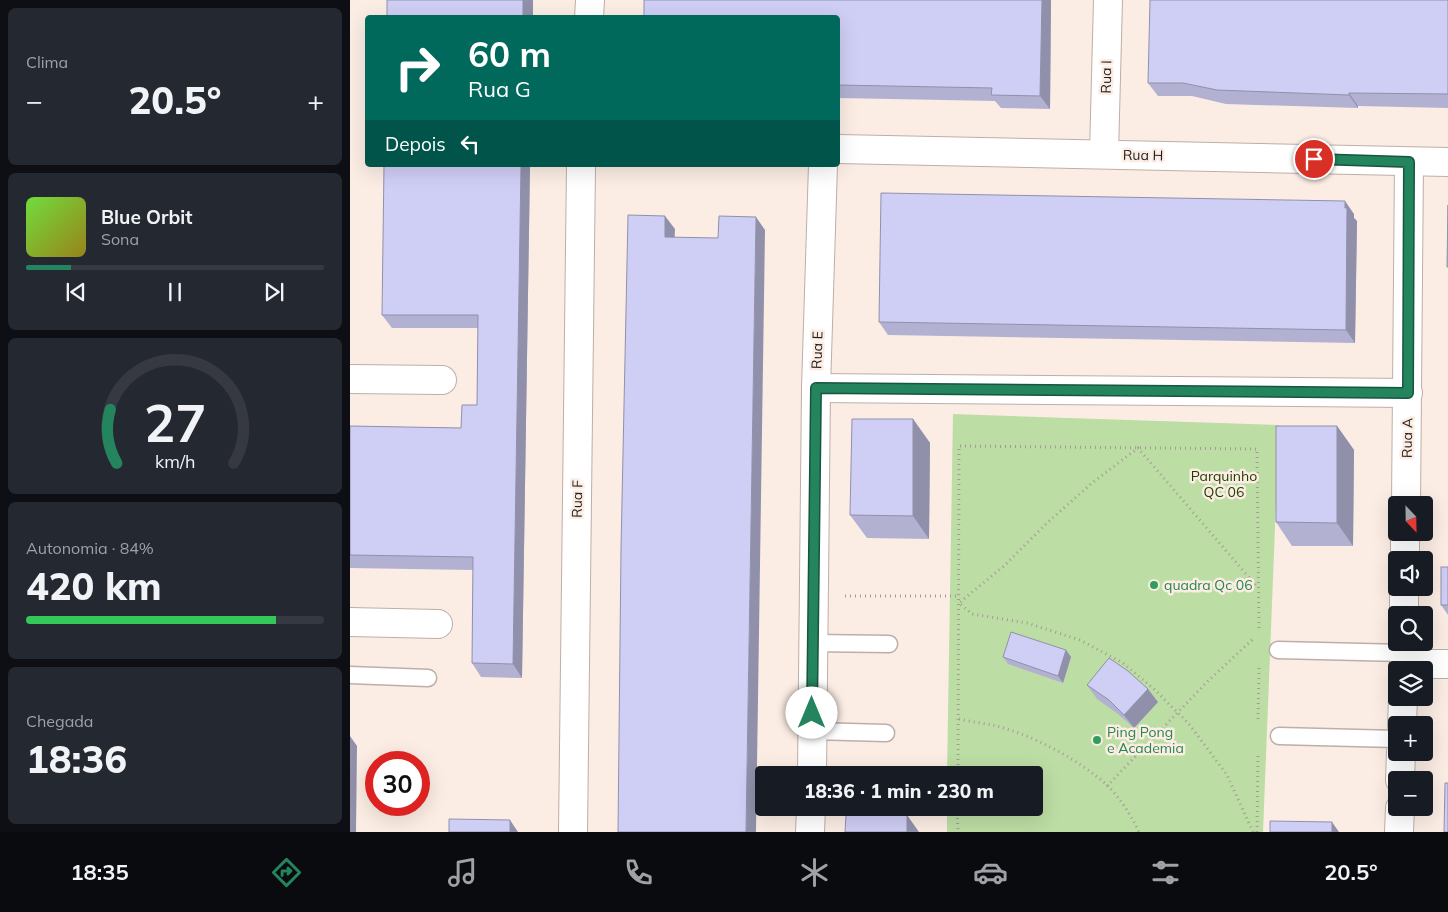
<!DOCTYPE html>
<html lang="pt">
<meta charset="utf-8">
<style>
:root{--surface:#171b24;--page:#242831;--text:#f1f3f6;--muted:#9ea1a6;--line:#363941;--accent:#23845d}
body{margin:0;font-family:Mulish,sans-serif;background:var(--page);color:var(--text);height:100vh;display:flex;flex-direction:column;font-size:19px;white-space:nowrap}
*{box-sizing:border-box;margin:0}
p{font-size:16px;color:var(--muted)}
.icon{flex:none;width:28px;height:28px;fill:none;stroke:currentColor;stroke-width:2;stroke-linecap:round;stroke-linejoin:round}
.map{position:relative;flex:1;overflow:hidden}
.sheet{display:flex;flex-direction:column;gap:8px;padding:8px;background:#0d0f14;width:350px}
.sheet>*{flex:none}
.guide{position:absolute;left:15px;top:15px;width:475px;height:152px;border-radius:5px;box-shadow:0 5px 20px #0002;background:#00695c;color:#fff;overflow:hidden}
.needle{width:32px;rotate:158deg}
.buttons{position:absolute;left:1038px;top:496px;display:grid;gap:10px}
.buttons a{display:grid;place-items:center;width:45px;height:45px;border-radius:5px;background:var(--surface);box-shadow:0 5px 20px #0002;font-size:25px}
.speed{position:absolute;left:15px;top:751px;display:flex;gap:10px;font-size:25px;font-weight:700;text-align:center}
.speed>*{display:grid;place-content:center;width:65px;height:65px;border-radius:50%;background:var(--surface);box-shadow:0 5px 20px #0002;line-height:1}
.speed .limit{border:8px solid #d22;background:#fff;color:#111}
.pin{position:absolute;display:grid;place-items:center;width:42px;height:42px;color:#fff;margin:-21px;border:2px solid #fff;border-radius:50%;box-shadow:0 1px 5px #0007}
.me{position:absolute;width:55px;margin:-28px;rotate:0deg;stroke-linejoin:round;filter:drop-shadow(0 0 4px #0008)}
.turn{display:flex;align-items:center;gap:18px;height:105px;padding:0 20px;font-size:22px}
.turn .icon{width:65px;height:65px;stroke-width:2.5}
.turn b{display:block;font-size:35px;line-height:42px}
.then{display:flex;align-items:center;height:48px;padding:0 20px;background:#0003;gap:10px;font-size:19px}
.big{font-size:38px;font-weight:800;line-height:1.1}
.sheet .tile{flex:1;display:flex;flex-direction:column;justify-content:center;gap:8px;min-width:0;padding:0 18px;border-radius:8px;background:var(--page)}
.sheet .dial{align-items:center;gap:0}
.dial svg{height:130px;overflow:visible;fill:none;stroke:var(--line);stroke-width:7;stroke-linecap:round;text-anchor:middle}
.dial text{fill:var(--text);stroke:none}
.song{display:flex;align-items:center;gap:15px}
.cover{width:60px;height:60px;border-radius:8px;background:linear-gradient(135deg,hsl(100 70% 55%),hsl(50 70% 35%))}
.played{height:5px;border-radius:2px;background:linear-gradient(90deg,var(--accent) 15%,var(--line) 15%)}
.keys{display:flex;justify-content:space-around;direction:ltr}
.heat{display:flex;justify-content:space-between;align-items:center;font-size:28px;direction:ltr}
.charge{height:8px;border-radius:4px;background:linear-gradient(90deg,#34c759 84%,var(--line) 0)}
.trip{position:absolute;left:405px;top:766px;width:288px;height:50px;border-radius:5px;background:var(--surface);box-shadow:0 5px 20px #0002;font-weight:800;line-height:50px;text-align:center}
.tab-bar{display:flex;height:80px;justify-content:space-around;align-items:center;background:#090b0e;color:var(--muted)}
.tab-bar .icon{width:35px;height:35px}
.tab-bar .on{color:var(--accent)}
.tab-bar b{font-size:22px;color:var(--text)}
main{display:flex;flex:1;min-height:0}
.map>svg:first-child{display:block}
.green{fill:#bcdda4}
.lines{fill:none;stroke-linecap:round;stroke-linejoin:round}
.service-casing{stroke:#bdafa7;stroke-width:19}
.minor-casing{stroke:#bdafa7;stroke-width:30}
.path{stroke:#a69b95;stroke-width:3;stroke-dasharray:1 4;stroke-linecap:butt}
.service{stroke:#fff;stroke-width:16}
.minor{stroke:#fff;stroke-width:28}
.wall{fill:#b2b1d2}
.shaded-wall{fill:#9190ab}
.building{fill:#cfcef4;stroke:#9190ab}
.route-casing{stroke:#17563c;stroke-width:12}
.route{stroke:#23845d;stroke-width:9}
.leisure-dot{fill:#2e9e5b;stroke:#fbede4;stroke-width:2}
.labels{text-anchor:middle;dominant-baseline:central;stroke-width:5;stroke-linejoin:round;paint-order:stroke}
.street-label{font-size:14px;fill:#221d1a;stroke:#fbede4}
.park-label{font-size:14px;fill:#223f00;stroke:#fbede4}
.leisure-label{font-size:14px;fill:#27864d;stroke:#fbede4;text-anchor:start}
</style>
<main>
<section class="sheet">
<div class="tile"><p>Clima</p>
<div class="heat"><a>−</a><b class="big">20.5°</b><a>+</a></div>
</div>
<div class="tile">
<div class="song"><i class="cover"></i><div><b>Blue Orbit</b><p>Sona</p></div></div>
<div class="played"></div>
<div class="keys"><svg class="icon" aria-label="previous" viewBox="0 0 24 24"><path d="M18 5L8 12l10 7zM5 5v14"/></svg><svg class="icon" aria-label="pause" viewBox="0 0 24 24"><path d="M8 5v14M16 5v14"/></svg><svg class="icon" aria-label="next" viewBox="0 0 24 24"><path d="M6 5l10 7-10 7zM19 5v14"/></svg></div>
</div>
<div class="tile dial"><svg viewBox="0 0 100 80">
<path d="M14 69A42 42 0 1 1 86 69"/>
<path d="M14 69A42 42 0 0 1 10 36" stroke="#23845d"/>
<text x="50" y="56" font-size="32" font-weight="700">27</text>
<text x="50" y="72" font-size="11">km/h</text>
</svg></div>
<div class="tile"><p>Autonomia · 84%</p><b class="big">420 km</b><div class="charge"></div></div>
<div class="tile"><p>Chegada</p><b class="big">18:36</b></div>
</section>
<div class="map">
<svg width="1098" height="832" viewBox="0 0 1098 832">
<rect width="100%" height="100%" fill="#fbede4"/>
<path class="green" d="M603,414L929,425L913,832H597V808H684V775H597Z"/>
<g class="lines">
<g class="service-casing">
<g id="service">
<path d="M462,643L539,644"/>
<path d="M928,650L1053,653"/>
<path d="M0,675L78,678"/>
<path d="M462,731L536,733"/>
<path d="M929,736L1046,739"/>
</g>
</g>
<g class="minor-casing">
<g id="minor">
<path d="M239,18L240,0"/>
<path d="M488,149L1098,162"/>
<path d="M754,154L758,0"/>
<path d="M0,379L92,380"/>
<path d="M466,388L1058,393"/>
<path d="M1056,505L1059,162"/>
<path d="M1055,560V532"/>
<path d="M1054,615V588"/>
<path d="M0,622L88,624"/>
<path d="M1054,664H1098"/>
<path d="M1052,725L1053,698"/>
<path d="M462,775L466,388L473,165"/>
<path d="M1050,780L1051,752"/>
<path d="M223,832L231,165"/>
<path d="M460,832L461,808"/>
<path d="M1049,832L1050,808"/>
</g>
</g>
<g class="path">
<path d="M495,596H609"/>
<path d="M609,719C621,722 634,723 646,726C683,735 729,760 757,785C770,798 781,815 789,832"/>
<path d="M908,719L909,668"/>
<path d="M608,775L609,446L907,449L909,631"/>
<path d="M757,786L857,682L903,639"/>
<path d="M607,808L608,832"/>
<path d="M903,832L877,775L839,724L805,690L773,663L730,640L677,623L622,614L609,603L654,566L697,523L742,483L788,448L908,588"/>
<path d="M907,832L908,753"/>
</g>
<use href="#service" class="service"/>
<use href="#minor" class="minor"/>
</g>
<g class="wall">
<path d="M294,0H701L700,109L651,108L645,101L488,98V18Z"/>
<path d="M1098,0V108L1008,106V108L876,104L842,96H808L798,83Z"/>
<path d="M180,165L172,678L131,677L122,663L123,570L0,568V426L111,428L127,405L128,328H42L32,315Z"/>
<path d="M1004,214V218L1007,221L1005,343L538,335L529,322Z"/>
<path d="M563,419L580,443L579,539L517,538L500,515Z"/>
<path d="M987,426L1004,450L1003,546H942L926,522Z"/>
<path d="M1098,567V615L1091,605Z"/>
<path d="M716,650L721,657L713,683L658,664L653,657Z"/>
<path d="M737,685L808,702L784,728L768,714L747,699Z"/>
</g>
<g class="shaded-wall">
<rect x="173" y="0" width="10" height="18"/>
<path d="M692,0H701L700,109L690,96Z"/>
<path d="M999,93L1008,106V108L999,95Z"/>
<path d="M171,165H180L172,678L163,664Z"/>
<path d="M995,201L1004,214V218L1007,221L1005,343L996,330Z"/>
<path d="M315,216L325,229L324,251L315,237Z"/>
<path d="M406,217L415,230L406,832H396Z"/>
<path d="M563,419L580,443L579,539L563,516Z"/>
<path d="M987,426L1004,450L1003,546L987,523Z"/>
<path d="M716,650L721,657L713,683L708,676Z"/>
<path d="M798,689L808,702L784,728L774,715Z"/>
<path d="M0,736L7,746L6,832H0Z"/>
<path d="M557,815L569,832H557Z"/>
<path d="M160,820L168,832H160Z"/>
<path d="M982,822L989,832H982Z"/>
</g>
<g class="building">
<rect x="37" y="0" width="136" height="18"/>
<path d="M294,0H692L690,96L641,95L642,88L488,85V18H294Z"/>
<path d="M800,0H1098V94L999,93V95L867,90L833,83H798Z"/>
<path d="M34,165H171L163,664L122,663L123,557L0,555V426L111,428L112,405H127L128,315H32Z"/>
<path d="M531,193L995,201V208H997L996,330L529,322Z"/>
<path d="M1098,205V267H1097Z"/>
<path d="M278,215L315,216V237L368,238L369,216L406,217L396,832H268L271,549Z"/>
<path d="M502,419H563V516L500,515Z"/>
<path d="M926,426H987V523L926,522Z"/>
<rect x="1091" y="567" width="7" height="38"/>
<path d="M661,632L716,650L708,676L653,657Z"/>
<path d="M759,658L778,671L798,689L774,715L759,700L737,685Z"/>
<path d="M1095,783H1098V832H1094Z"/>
<path d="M496,815H557V832H495Z"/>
<path d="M99,819L160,820V832H99Z"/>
<path d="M920,821L982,822V832H920Z"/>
</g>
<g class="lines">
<g class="route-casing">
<path id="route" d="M462,713L466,388L1058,393L1059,162L964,159"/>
</g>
<use href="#route" class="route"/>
</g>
<g class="leisure-dot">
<circle cx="804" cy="585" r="5"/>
<circle cx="747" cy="740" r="5"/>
</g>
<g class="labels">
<g class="street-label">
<text transform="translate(756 77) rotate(-89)">Rua I</text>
<text transform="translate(793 155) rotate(1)">Rua H</text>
<text transform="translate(467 350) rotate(-88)">Rua E</text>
<text transform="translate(1057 438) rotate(-89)">Rua A</text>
<text transform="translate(227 499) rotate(-89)">Rua F</text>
</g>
<g class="park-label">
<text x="874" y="476">Parquinho<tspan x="874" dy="16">QC 06</tspan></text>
</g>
<g class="leisure-label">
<text x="814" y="585">quadra Qc 06</text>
<text x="757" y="732">Ping Pong<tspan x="757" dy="16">e Academia</tspan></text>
</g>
</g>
</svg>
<div class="buttons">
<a><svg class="needle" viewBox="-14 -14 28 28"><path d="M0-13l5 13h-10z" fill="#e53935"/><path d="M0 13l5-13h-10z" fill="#9ea1a6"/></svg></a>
<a><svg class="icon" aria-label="sound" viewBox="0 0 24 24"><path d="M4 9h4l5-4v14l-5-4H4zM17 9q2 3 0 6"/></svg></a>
<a><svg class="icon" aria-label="search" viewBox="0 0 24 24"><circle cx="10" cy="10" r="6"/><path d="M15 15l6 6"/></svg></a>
<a><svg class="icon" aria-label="layers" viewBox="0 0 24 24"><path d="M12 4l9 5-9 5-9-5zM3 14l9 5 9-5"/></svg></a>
<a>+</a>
<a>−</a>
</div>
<div class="speed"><div class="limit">30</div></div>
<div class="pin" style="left:964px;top:159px;background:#d93025"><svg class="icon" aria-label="arrive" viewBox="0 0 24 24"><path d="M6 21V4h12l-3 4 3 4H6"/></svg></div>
<svg class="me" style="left:462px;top:713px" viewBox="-20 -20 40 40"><circle r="19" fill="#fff"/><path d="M0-13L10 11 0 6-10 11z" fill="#23845d"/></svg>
<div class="trip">18:36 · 1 min · 230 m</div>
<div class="guide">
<div class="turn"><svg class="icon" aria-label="right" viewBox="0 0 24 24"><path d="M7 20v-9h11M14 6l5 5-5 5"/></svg><div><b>60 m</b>Rua G</div></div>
<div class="then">Depois<svg class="icon" aria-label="left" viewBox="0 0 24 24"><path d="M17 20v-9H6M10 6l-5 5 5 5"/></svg></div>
</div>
</div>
</main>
<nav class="tab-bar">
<b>18:35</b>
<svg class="icon on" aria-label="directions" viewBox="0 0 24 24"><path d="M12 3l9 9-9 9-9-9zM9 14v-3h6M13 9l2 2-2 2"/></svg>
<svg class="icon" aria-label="music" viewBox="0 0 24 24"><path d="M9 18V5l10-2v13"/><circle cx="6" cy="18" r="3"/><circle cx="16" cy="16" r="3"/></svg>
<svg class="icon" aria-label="phone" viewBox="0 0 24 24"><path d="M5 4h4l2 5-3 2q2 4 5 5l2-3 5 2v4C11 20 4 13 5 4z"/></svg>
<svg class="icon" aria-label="climate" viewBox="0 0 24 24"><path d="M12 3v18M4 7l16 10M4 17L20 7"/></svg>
<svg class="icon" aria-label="car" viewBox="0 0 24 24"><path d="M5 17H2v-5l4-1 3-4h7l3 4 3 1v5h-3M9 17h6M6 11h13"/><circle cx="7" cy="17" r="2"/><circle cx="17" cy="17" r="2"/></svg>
<svg class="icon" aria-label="filters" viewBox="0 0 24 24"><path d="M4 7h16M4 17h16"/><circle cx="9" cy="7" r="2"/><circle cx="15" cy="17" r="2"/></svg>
<b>20.5°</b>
</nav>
